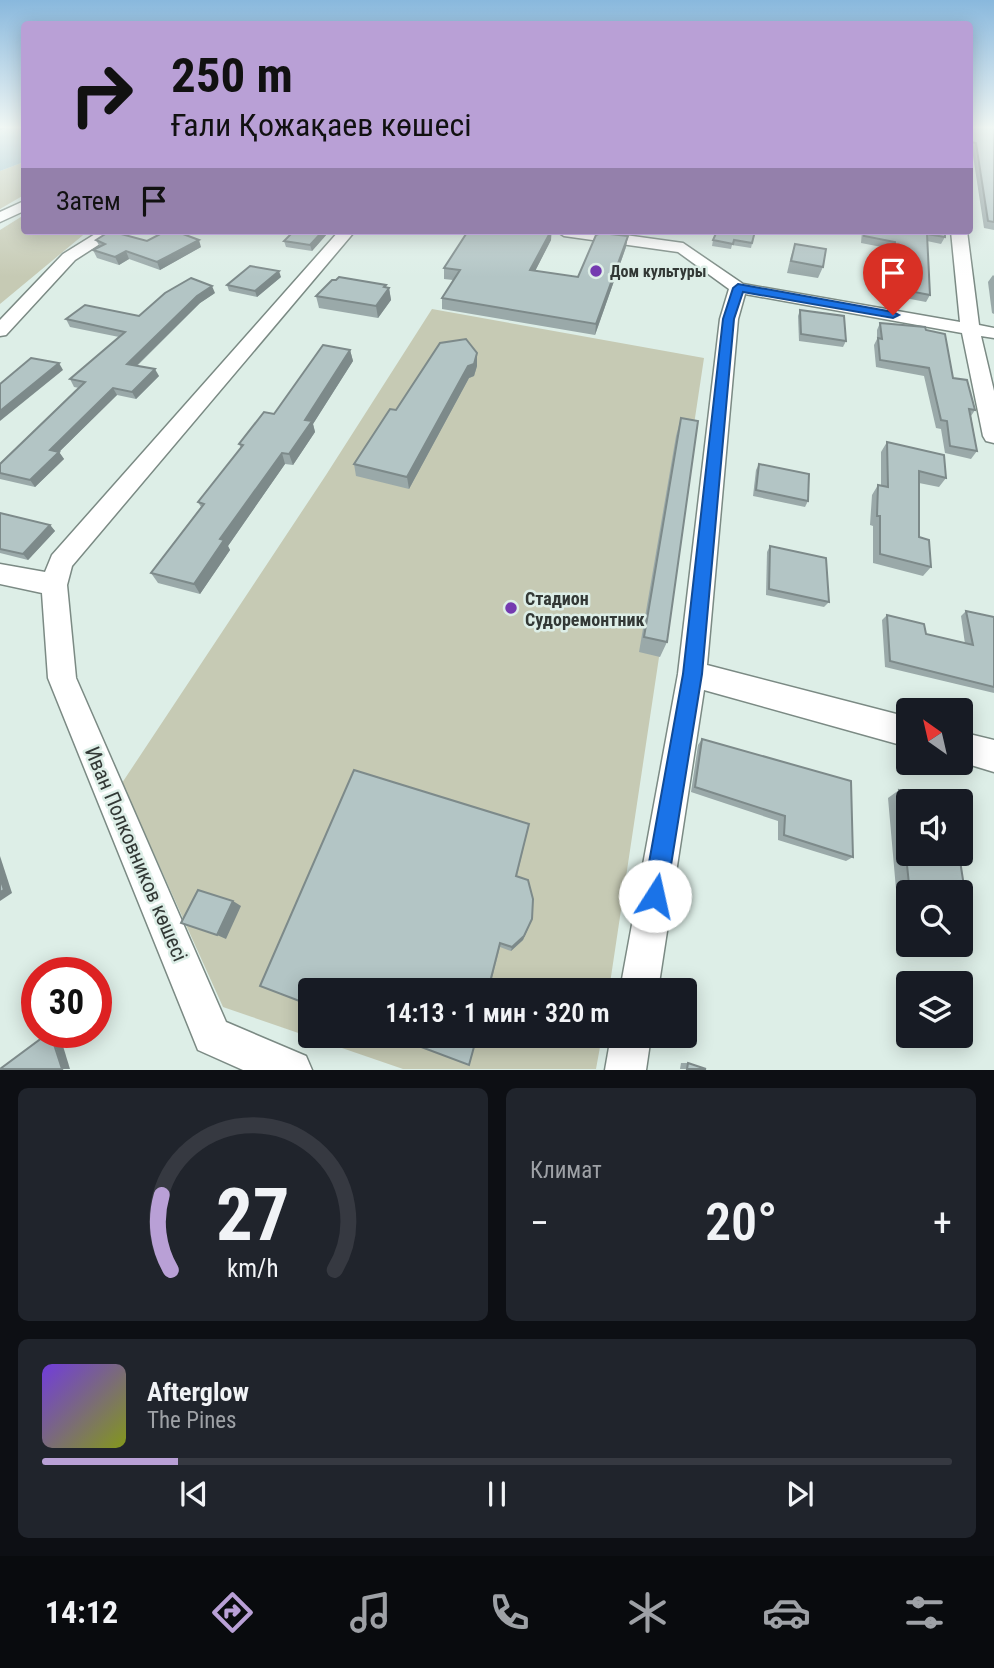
<!DOCTYPE html>
<html lang="ru">
<meta charset="utf-8">
<style>
:root{--surface:#171b24;--page:#20242c;--text:#f1f3f6;--muted:#9ea1a6;--line:#363941;--accent:#b9a0d6}
body{margin:0;font-family:"Roboto Condensed",sans-serif;background:var(--page);color:var(--text);height:100vh;display:flex;flex-direction:column;font-size:26px;white-space:nowrap}
*{box-sizing:border-box;margin:0}
p{font-size:23px;color:var(--muted)}
.icon{flex:none;width:38px;height:38px;fill:none;stroke:currentColor;stroke-width:2;stroke-linecap:round;stroke-linejoin:round}
.map{position:relative;height:1070px;overflow:hidden}
.drawer{display:flex;flex-direction:column;gap:18px;padding:18px;background:#0d0f14;flex:1}
.drawer>*{flex:none}
.hud{position:absolute;left:21px;top:21px;width:952px;height:214px;border-radius:7px;box-shadow:0 4px 18px #0003;background:#b9a0d6;color:#111;overflow:hidden}
.needle{width:46px;rotate:326deg}
.buttons{position:absolute;left:896px;top:698px;display:grid;gap:14px}
.buttons a{display:grid;place-items:center;width:77px;height:77px;border-radius:7px;background:var(--surface);box-shadow:0 4px 18px #0003;font-size:35px}
.speed{position:absolute;left:21px;top:957px;display:flex;gap:14px;font-size:35px;font-weight:700;text-align:center}
.speed>*{display:grid;place-content:center;width:91px;height:91px;border-radius:50%;background:var(--surface);box-shadow:0 4px 18px #0003;line-height:1}
.speed .limit{border:10px solid #d22;background:#fff;color:#111}
.pin{position:absolute;display:grid;place-items:center;width:60px;height:60px;color:#fff;margin:-72px -30px;border-radius:50% 50% 50% 0;rotate:-45deg;box-shadow:0 0 7px #0007}
.pin .icon{rotate:45deg}
.me{position:absolute;width:77px;margin:-38px;rotate:10deg;stroke-linejoin:round;filter:drop-shadow(0 0 5px #0008)}
.turn{display:flex;align-items:center;gap:24px;height:147px;padding:0 35px;font-size:32px}
.turn .icon{width:91px;height:91px;stroke-width:2.5}
.turn b{display:block;font-size:49px;line-height:60px}
.then{display:flex;align-items:center;height:66px;padding:0 35px;background:#0003;gap:14px;font-size:26px}
.big{font-size:52px;font-weight:600;line-height:1.1}
.drawer .widget{flex:1;display:flex;flex-direction:column;justify-content:center;gap:10px;min-width:0;padding:0 24px;border-radius:10px;background:var(--page)}
.drawer .dial{align-items:center;gap:0}
.dial svg{height:182px;overflow:visible;fill:none;stroke:var(--line);stroke-width:7;stroke-linecap:round;text-anchor:middle}
.dial text{fill:var(--text);stroke:none}
.song{display:flex;align-items:center;gap:21px}
.cover{width:84px;height:84px;border-radius:10px;background:linear-gradient(135deg,hsl(260 70% 55%),hsl(70 70% 35%))}
.played{height:7px;border-radius:4px;background:linear-gradient(90deg,var(--accent) 15%,var(--line) 15%)}
.keys{display:flex;justify-content:space-around;direction:ltr}
.heat{display:flex;justify-content:space-between;align-items:center;font-size:38px;direction:ltr}
.drawer .tiles{flex:1;display:grid;gap:18px;grid-template-columns:1fr 1fr}
.widget:last-child{grid-column:span 2}
.trip{position:absolute;left:298px;top:978px;width:399px;height:70px;border-radius:7px;background:var(--surface);box-shadow:0 4px 18px #0003;font-weight:600;line-height:70px;text-align:center}
.menu{display:flex;height:112px;justify-content:space-around;align-items:center;background:#090b0e;color:var(--muted)}
.menu .icon{width:49px;height:49px}
.menu .current{color:var(--accent)}
.menu b{font-size:32px;color:var(--text)}
.map>svg:first-child{display:block}
.green{fill:#c6cab4}
.water{fill:#9abfcd}
.lines{fill:none;stroke-linecap:round;stroke-linejoin:round}
.ferry{stroke:#104554;stroke-width:2;stroke-dasharray:5 3.5;stroke-linecap:butt}
.minor-casing{stroke:#7b8a84;stroke-width:3}
.minor{fill:#fff;fill-rule:evenodd}
.wall{fill:#9aa9a9}
.shaded-wall{fill:#7d8a8a}
.building{fill:#b3c5c5;stroke:#7d8a8a;stroke-width:2}
.route{fill:#1a73e8;stroke:#114b97;stroke-width:2}
.poi-dot{fill:#743ab0;stroke:#ddeee7;stroke-width:2.5}
.labels{text-anchor:middle;dominant-baseline:central;stroke-width:5;stroke-linejoin:round;paint-order:stroke}
.far-poi-label{font-size:16px;font-weight:bold;fill:#323835;stroke:#ddeee7;text-anchor:start}
.poi-label{font-size:18px;font-weight:bold;fill:#323835;stroke:#ddeee7;text-anchor:start}
.near-street-label{font-size:21px;fill:#323835;stroke:#ddeee7}
</style>
<div class="map">
<svg width="994" height="1070" viewBox="0 0 994 1070">
<rect width="100%" height="100%" fill="#ddeee7"/>
<g class="green">
<path d="M24,162V195L0,209V171Z"/>
<path d="M24,215V231H88L0,304V230Z"/>
<path d="M432,309L704,358L609,990H310V1036H602L596,1069H403L223,1007L122,783L326,475Z"/>
</g>
<path class="water" d="M0,127H24V162L0,171Z"/>
<g class="lines">
<path class="ferry" d="M0,129L6,127"/>
<g class="minor-casing">
<g id="minor">
<path d="M24,201V211L0,222V212Z"/>
<path d="M100,231H120L75,260L6,335L0,336V320L63,254Z"/>
<path d="M339,231H355L72,566L67,585L76,678L226,1022L306,1056L312,1070H243L198,1050L48,678L42,593L0,584V564L45,572L52,555Z"/>
<path d="M556,231H596L683,243L743,284L960,322L951,231H967L979,325L994,328V338L981,336L994,391V443L986,441L983,436L962,333L745,294L738,319L707,665L908,717V747L704,690L658,990H620L678,674L720,319L729,289L678,252L564,236Z"/>
<path d="M961,732L994,740V772L961,762Z"/>
<path d="M611,1036H651L646,1070H605Z"/>
</g>
</g>
<use href="#minor" class="minor"/>
</g>
<g class="wall">
<path d="M970,127H994V230L984,228L972,149H970Z"/>
<path d="M294,231H326L327,234L312,251L286,247L284,241Z"/>
<path d="M468,231H552L551,240L535,271L578,277L626,247L595,335L442,309V298L453,280L444,279V268Z"/>
<path d="M619,231H651L650,234Z"/>
<path d="M755,231L751,248L732,245L731,249L712,246L713,240Z"/>
<path d="M862,231H945V237L941,244L927,241L930,295L926,302L905,298V288L896,286V266L891,265L892,249L861,243Z"/>
<path d="M96,240L147,241L201,247L160,270L129,259L119,265L97,258L93,250L100,247Z"/>
<path d="M795,244L823,267L818,278L787,273L791,256Z"/>
<path d="M993,275L994,276V314L992,313L988,282Z"/>
<path d="M281,277L257,297L229,291L227,285Z"/>
<path d="M389,288L391,300L378,318L319,308L316,296Z"/>
<path d="M215,293L200,303L137,366L159,376L136,399L117,395L59,452L64,459L35,487L0,479V464L79,388L74,387L70,379L119,337L70,327L66,319L139,316Z"/>
<path d="M800,310L846,341L843,347L799,341L798,316Z"/>
<path d="M880,323L926,330L953,378L975,410L971,416L977,451L971,459L945,453L941,429L936,428L924,376L876,367L874,345L877,339V330Z"/>
<path d="M350,350L353,361L313,424L315,432L293,465L285,464L228,546L230,550L200,594L158,583L151,573L201,507L198,502L241,448L239,444Z"/>
<path d="M477,353V366L474,376L469,378L409,489L356,476L354,464Z"/>
<path d="M681,418L667,642L660,657L639,652L676,436Z"/>
<path d="M887,442L946,478L939,487L919,483V537L931,567L923,576L873,563V526L870,525L872,495L878,485L881,486V452Z"/>
<path d="M759,464L808,501L805,507L753,496L756,470Z"/>
<path d="M0,513L50,525L55,531L28,560L0,553Z"/>
<path d="M770,546L829,602L824,607L766,595L767,552Z"/>
<path d="M966,611L994,617V693L885,667L882,620L887,615L926,634L965,644L961,616Z"/>
<path d="M702,739L853,857L846,861L778,840V821L691,792L698,745Z"/>
<path d="M899,790L966,899L961,901V892H909L896,889L888,798Z"/>
<path d="M529,824L517,876L532,919L523,940L511,951L500,947L489,990Z"/>
<path d="M681,1063H688L706,1069H680Z"/>
</g>
<g class="shaded-wall">
<path d="M323,231H326L327,234L312,251L310,245Z"/>
<path d="M551,231V240L530,281V270Z"/>
<path d="M628,236L626,247L595,335L596,324Z"/>
<path d="M199,240L201,247L160,270L157,262Z"/>
<path d="M126,251L129,259L119,265L115,257Z"/>
<path d="M279,271L281,277L257,297L255,291Z"/>
<path d="M386,285L387,292L389,288L391,300L378,318L376,306Z"/>
<path d="M212,286L215,293L200,303L131,371L127,364L197,296Z"/>
<path d="M350,350L353,361L313,424L315,432L293,465L289,454L305,420Z"/>
<path d="M477,353V366L474,376L469,378L409,489L407,477L468,366Z"/>
<path d="M59,363L63,370L0,421V411Z"/>
<path d="M155,369L159,376L136,399L132,392Z"/>
<path d="M113,388L117,395L59,452L64,459L35,487L30,480L50,450Z"/>
<path d="M282,453L285,464L228,546L230,550L200,594L194,584L220,539Z"/>
<path d="M50,525L55,531L28,560L23,554Z"/>
<path d="M0,856L12,893L0,901Z"/>
<path d="M233,901L241,906L226,939L217,935Z"/>
<path d="M532,919L523,940L511,951L512,947Z"/>
<path d="M500,943L489,990H488Z"/>
<path d="M51,1032L59,1033L70,1069H62Z"/>
</g>
<g class="building">
<path d="M970,127H994V222L988,221L976,143L971,142Z"/>
<path d="M110,231L147,241L166,231H175L199,240L157,262L126,251L115,257L93,250L105,244L96,240Z"/>
<path d="M294,231H323L310,245L284,241Z"/>
<path d="M468,231H551L530,270L578,277L596,235L601,233L628,236L596,324L442,298L460,270L444,268Z"/>
<path d="M717,231H755L752,243L734,240L733,244L713,240Z"/>
<path d="M864,231H945V237L927,234L930,295L909,291V281L900,279V259L894,258L895,242L864,236Z"/>
<path d="M795,244L826,249L823,267L791,261Z"/>
<path d="M250,266L279,271L255,291L227,285Z"/>
<path d="M339,277L386,285L384,287L389,288L376,306L316,296L332,280H336Z"/>
<path d="M191,278L212,286L197,296L127,364L155,369L132,392L113,388L50,450L59,452L30,480L0,473V464L85,382L70,379L125,332L66,319L85,305L139,316L165,293Z"/>
<path d="M800,310L844,316L846,341L801,334Z"/>
<path d="M880,323L925,327L926,330L945,334L953,378L967,380L975,410L969,409L977,451L950,446L947,421L941,420L929,368L880,360L878,338L882,339Z"/>
<path d="M466,339L477,353L474,364L468,366L407,477L354,464L390,409L396,410L440,343Z"/>
<path d="M323,345L350,350L305,420L312,421L289,454L282,453L220,539L224,540L194,584L151,573L204,504L198,502L243,445L239,444L264,412L274,414Z"/>
<path d="M31,358L59,363L0,411V384Z"/>
<path d="M681,418L698,421L667,642L644,637Z"/>
<path d="M887,442L944,455L946,478L919,471V537L929,540L931,567L880,554V516H877L878,485L888,487Z"/>
<path d="M759,464L809,474L808,501L756,490Z"/>
<path d="M0,513L50,525L23,554L0,549Z"/>
<path d="M770,546L826,558L829,602L769,589Z"/>
<path d="M966,611L994,617V687L890,661L887,615L924,624L926,634L973,645Z"/>
<path d="M702,739L851,781L853,857L784,835L785,816L695,787Z"/>
<path d="M354,770L529,824L516,876L528,880L533,899L532,919L524,936L512,947L500,943L488,990H310V1005L260,986Z"/>
<path d="M899,790L943,802H908V854H959L966,899L961,898V892H942L909,884Z"/>
<path d="M0,878L4,890L0,892Z"/>
<path d="M198,890L233,901L217,935L181,923Z"/>
<path d="M50,1032L62,1069H0Z"/>
<path d="M392,1036H477L469,1065Z"/>
<path d="M688,1063L706,1069H687Z"/>
</g>
<linearGradient id="sky" x2="0" y2="1"><stop stop-color="#89b8dd"/><stop offset="0.46" stop-color="#f0f7f4"/><stop offset="1" stop-color="#f0f7f4" stop-opacity="0"/></linearGradient>
<rect width="994" height="277" fill="url(#sky)"/>
<path class="route" d="M738,284L893,312L899,315L893,318L743,292L734,319L702,674L666,896L663,904L655,907L646,904L643,896L683,674L723,319L733,288Z"/>
<g class="poi-dot">
<circle cx="596" cy="271" r="7"/>
<circle cx="511" cy="608" r="7"/>
</g>
<g class="labels">
<g class="far-poi-label">
<text x="610" y="271">Дом культуры</text>
</g>
<g class="poi-label">
<text x="525" y="598">Стадион<tspan x="525" dy="21">Судоремонтник</tspan></text>
</g>
<g class="near-street-label">
<text transform="translate(136 854) rotate(67)">Иван Полковников көшесі</text>
</g>
</g>
</svg>
<div class="buttons">
<a><svg class="needle" viewBox="-14 -14 28 28"><path d="M0-13l5 13h-10z" fill="#e53935"/><path d="M0 13l5-13h-10z" fill="#9ea1a6"/></svg></a>
<a><svg class="icon" aria-label="sound" viewBox="0 0 24 24"><path d="M4 9h4l5-4v14l-5-4H4zM17 9q2 3 0 6"/></svg></a>
<a><svg class="icon" aria-label="search" viewBox="0 0 24 24"><circle cx="10" cy="10" r="6"/><path d="M15 15l6 6"/></svg></a>
<a><svg class="icon" aria-label="layers" viewBox="0 0 24 24"><path d="M12 4l9 5-9 5-9-5zM3 14l9 5 9-5"/></svg></a>
</div>
<div class="speed"><div class="limit">30</div></div>
<div class="pin" style="left:893px;top:315px;background:#d93025"><svg class="icon" aria-label="arrive" viewBox="0 0 24 24"><path d="M6 21V4h12l-3 4 3 4H6"/></svg></div>
<svg class="me" style="left:655px;top:896px" viewBox="-20 -20 40 40"><circle r="19" fill="#fff"/><path d="M0-13L10 11 0 6-10 11z" fill="#1a73e8"/></svg>
<div class="trip">14:13 · 1 мин · 320 m</div>
<div class="hud">
<div class="turn"><svg class="icon" aria-label="right" viewBox="0 0 24 24"><path d="M7 20v-9h11M14 6l5 5-5 5"/></svg><div><b>250 m</b>Ғали Қожақаев көшесі</div></div>
<div class="then">Затем<svg class="icon" aria-label="arrive" viewBox="0 0 24 24"><path d="M6 21V4h12l-3 4 3 4H6"/></svg></div>
</div>
</div>
<section class="drawer">
<div class="tiles">
<div class="widget dial"><svg viewBox="0 0 100 80">
<path d="M14 69A42 42 0 1 1 86 69"/>
<path d="M14 69A42 42 0 0 1 10 36" stroke="#b9a0d6"/>
<text x="50" y="56" font-size="32" font-weight="700">27</text>
<text x="50" y="72" font-size="11">km/h</text>
</svg></div>
<div class="widget"><p>Климат</p>
<div class="heat"><a>−</a><b class="big">20°</b><a>+</a></div>
</div>
<div class="widget">
<div class="song"><i class="cover"></i><div><b>Afterglow</b><p>The Pines</p></div></div>
<div class="played"></div>
<div class="keys"><svg class="icon" aria-label="previous" viewBox="0 0 24 24"><path d="M18 5L8 12l10 7zM5 5v14"/></svg><svg class="icon" aria-label="pause" viewBox="0 0 24 24"><path d="M8 5v14M16 5v14"/></svg><svg class="icon" aria-label="next" viewBox="0 0 24 24"><path d="M6 5l10 7-10 7zM19 5v14"/></svg></div>
</div>
</div>
</section>
<nav class="menu">
<b>14:12</b>
<svg class="icon current" aria-label="directions" viewBox="0 0 24 24"><path d="M12 3l9 9-9 9-9-9zM9 14v-3h6M13 9l2 2-2 2"/></svg>
<svg class="icon" aria-label="music" viewBox="0 0 24 24"><path d="M9 18V5l10-2v13"/><circle cx="6" cy="18" r="3"/><circle cx="16" cy="16" r="3"/></svg>
<svg class="icon" aria-label="phone" viewBox="0 0 24 24"><path d="M5 4h4l2 5-3 2q2 4 5 5l2-3 5 2v4C11 20 4 13 5 4z"/></svg>
<svg class="icon" aria-label="climate" viewBox="0 0 24 24"><path d="M12 3v18M4 7l16 10M4 17L20 7"/></svg>
<svg class="icon" aria-label="car" viewBox="0 0 24 24"><path d="M5 17H2v-5l4-1 3-4h7l3 4 3 1v5h-3M9 17h6M6 11h13"/><circle cx="7" cy="17" r="2"/><circle cx="17" cy="17" r="2"/></svg>
<svg class="icon" aria-label="filters" viewBox="0 0 24 24"><path d="M4 7h16M4 17h16"/><circle cx="9" cy="7" r="2"/><circle cx="15" cy="17" r="2"/></svg>
</nav>
